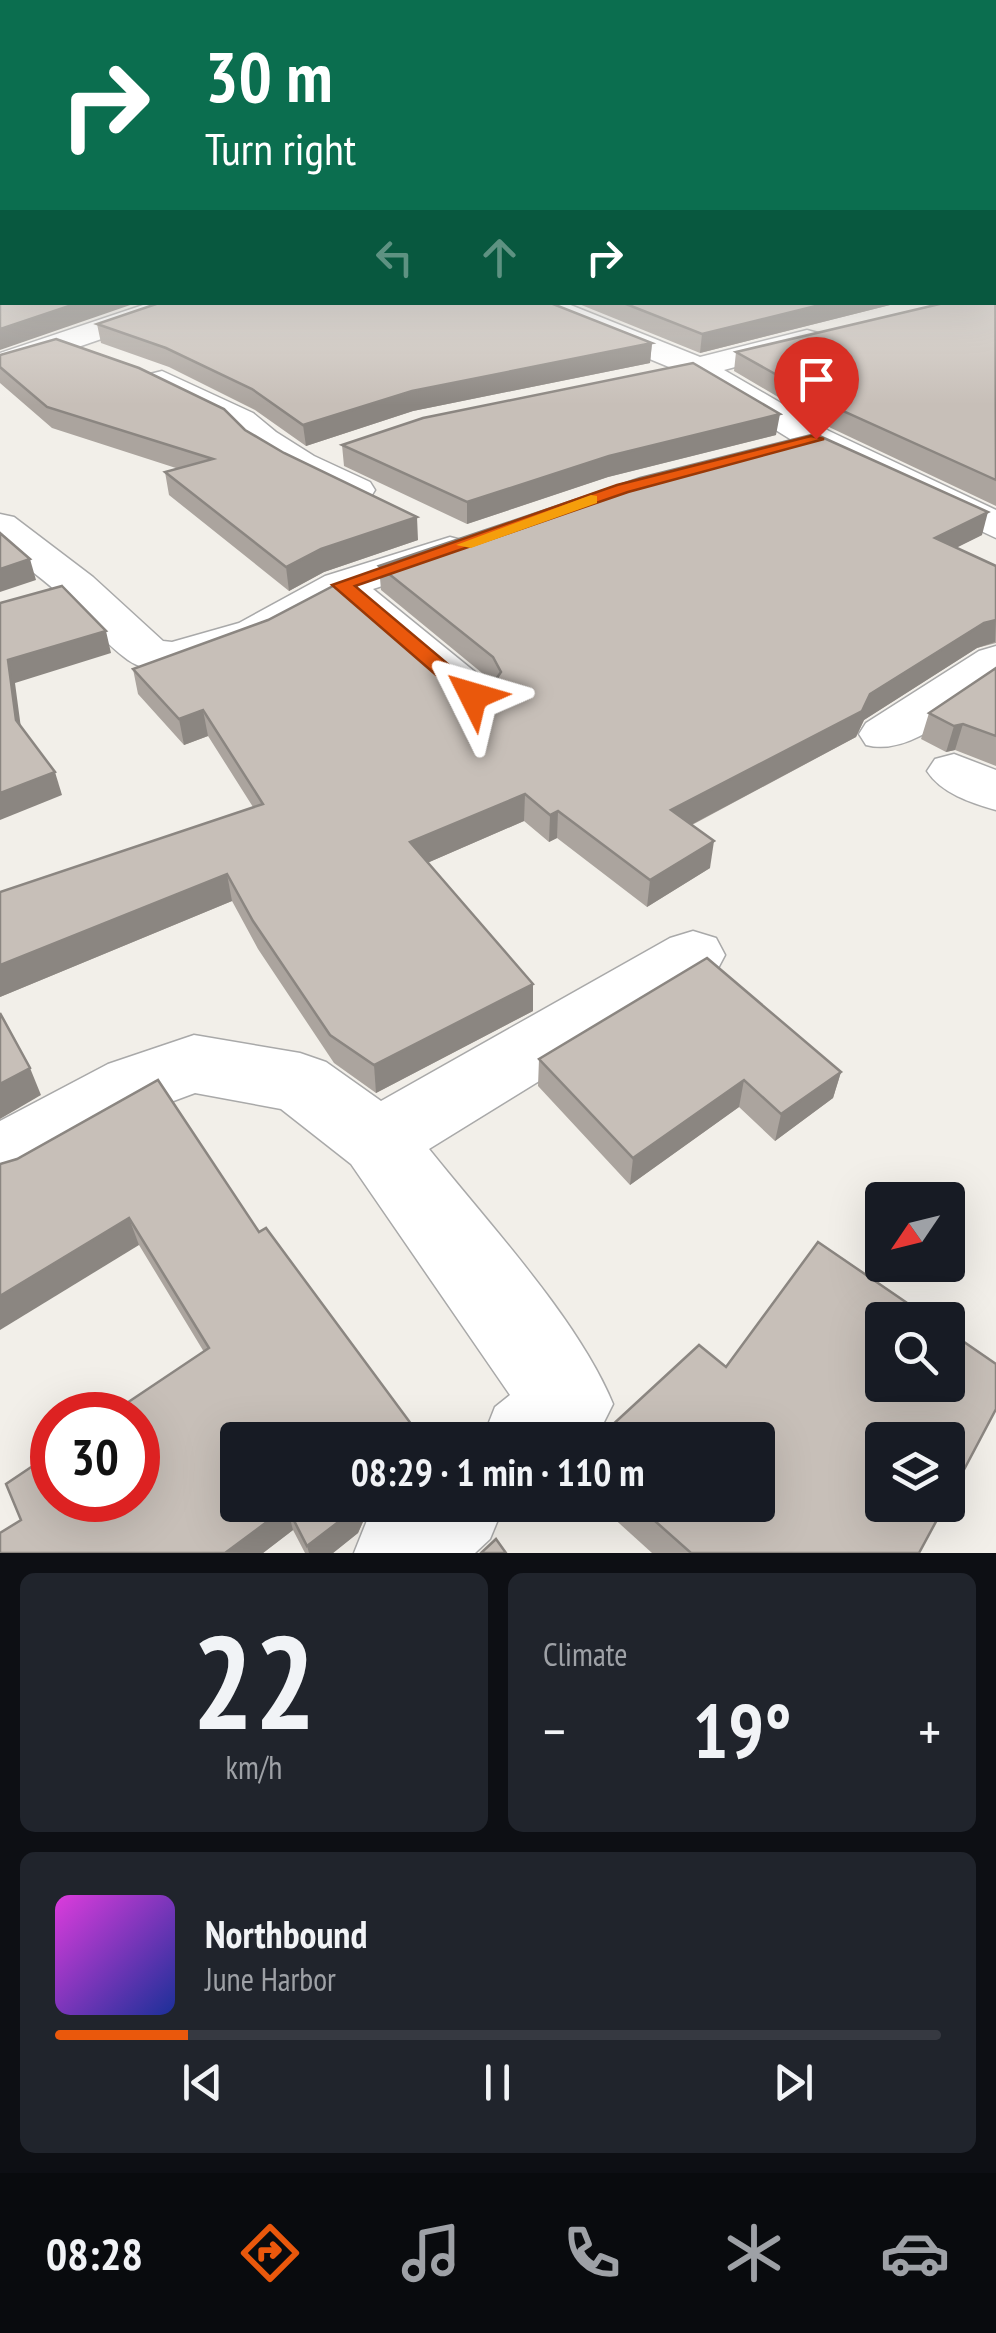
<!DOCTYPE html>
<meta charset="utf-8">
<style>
:root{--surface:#171b24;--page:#20242c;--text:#f1f3f6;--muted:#9ea1a6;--line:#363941;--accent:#ea580c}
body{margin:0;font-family:"PT Sans Narrow",sans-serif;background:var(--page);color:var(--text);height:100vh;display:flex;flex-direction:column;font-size:38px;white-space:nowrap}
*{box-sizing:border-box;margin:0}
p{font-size:32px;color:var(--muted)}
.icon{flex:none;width:55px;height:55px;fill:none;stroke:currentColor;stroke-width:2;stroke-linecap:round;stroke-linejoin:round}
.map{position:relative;height:1553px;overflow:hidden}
.drawer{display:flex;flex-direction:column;gap:20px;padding:20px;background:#0d0f14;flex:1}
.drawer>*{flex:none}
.top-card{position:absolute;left:0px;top:0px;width:998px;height:305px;box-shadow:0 10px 40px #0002;background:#0b6e4f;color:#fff;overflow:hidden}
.needle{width:65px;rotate:235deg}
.controls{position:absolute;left:865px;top:1182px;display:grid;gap:20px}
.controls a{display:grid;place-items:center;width:100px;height:100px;border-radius:10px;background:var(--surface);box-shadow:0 10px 40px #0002;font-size:50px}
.speed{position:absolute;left:30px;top:1392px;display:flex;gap:20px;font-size:50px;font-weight:700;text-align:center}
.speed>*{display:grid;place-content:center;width:130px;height:130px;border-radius:50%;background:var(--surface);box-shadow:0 10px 40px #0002;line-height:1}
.speed .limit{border:15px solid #d22;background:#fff;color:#111}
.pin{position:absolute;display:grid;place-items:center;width:85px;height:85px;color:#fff;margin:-102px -42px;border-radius:50% 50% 50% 0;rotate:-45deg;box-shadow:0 0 10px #0007}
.pin .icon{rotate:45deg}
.me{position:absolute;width:110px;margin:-55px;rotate:310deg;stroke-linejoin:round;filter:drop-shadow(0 0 8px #0008)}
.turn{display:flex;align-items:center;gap:35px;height:210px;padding:0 40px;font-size:45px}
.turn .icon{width:130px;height:130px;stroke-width:2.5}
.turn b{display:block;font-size:70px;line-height:85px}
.lanes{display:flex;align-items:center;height:95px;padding:0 40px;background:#0003;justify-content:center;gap:50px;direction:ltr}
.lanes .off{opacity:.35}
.big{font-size:75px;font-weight:700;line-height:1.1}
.drawer .tile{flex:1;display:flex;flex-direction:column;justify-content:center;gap:15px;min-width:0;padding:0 35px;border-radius:15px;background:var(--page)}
.drawer .dial{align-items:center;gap:0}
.dial b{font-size:130px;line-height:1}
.song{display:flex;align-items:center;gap:30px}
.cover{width:120px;height:120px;border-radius:15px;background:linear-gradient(135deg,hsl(300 70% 55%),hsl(230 70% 35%))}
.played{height:10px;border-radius:5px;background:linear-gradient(90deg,var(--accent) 15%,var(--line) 15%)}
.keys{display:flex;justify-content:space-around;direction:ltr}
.heat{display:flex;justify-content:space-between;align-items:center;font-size:55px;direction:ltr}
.drawer .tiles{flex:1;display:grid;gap:20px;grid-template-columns:1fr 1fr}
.tile:last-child{grid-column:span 2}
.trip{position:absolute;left:220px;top:1422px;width:555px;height:100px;border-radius:10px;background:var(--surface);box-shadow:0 10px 40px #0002;font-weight:700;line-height:100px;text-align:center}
.tab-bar{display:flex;height:160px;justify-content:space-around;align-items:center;background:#090b0e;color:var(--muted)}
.tab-bar .icon{width:70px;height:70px}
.tab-bar .active{color:var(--accent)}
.tab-bar b{font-size:45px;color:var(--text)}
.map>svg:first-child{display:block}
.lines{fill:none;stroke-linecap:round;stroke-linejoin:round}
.minor-casing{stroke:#a9a9a9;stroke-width:3}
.tertiary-casing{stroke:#a9a9a9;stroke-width:58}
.minor{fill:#fff;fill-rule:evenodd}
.tertiary{stroke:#fff;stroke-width:55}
.wall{fill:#aba49e}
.shaded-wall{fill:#8b8681}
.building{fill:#c7bfb8;stroke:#8b8681;stroke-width:2.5}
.route{fill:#ea580c;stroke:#983908;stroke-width:2.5}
.slow{fill:#f59e0b}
</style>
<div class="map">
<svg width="996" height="1553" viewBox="0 0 996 1553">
<rect width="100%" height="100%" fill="#f2efe9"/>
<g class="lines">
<g class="minor-casing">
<g id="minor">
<path d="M152,302H195L191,308L0,374V353Z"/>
<path d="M522,302H563L700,357L807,330L818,333L822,339L818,345L724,370L829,431L996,510V538L803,447L686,374L526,308Z"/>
<path d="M162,371L253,413L276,432L314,456L370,482L375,490L370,498L356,502L342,498L288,472L250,448L229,427L150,388L146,381L150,374Z"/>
<path d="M0,514L14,517L93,577L163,641L172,642L239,623L325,576L450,537L465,541L471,550L465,559L373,589L491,685L498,696L491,707L473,711L455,707L338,605C292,632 179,696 128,660C105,644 86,619 66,600C46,581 22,564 0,546Z"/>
<path d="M996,646V683C959,708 912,757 866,745L859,734L866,723L979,651Z"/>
<path d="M954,754L996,770V810C971,803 941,793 927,771L935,759Z"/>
<path d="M693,931L716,938L725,955L716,972L429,1149C488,1223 578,1319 613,1404L595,1440H482L495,1407L510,1395L351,1164L281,1109L195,1093L160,1106L27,1183L0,1192V1121L108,1064L194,1035L300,1053L326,1062L381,1101L670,938Z"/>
<path d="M383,1505H504L490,1539L475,1553H354L368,1518Z"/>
</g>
</g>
<g class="tertiary-casing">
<path id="tertiary" d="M0,224L2,223"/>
</g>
<use href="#minor" class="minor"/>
<use href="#tertiary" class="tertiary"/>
</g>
<g class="wall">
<path d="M996,188V506L831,428L734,371L736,352L995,302Z"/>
<path d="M574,302H902L700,353Z"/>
<path d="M97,324L652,343L650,363L413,411L306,446L255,410L169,367L101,343Z"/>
<path d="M0,355L245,430L418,540L324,572L289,591L169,495L165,472L179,469L52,428L0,383Z"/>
<path d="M776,435L608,477L467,524L344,466L342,445Z"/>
<path d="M982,535L956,548L996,566V643L977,648L864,720L856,737L692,825L710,868L647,907L557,838L549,842L524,821L427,863L533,984V1011L376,1093L334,1063L258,949L232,901L0,997V892L253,807L208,736L184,745L138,694L133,669L452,684L472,689L492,685L493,682L381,590L379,566Z"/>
<path d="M996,668V766L955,750L946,752L921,739L929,713Z"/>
<path d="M539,1059L841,1072L833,1098L775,1141L739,1107L630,1185L538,1086Z"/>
<path d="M0,1164L259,1232L238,1505H377L366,1515L358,1533L333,1553H305L293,1530L263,1553H0L21,1520L204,1352L139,1245Z"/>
<path d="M599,1505H758L919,1553H652Z"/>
</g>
<g class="shaded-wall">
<path d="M81,302H139L0,350V329Z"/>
<path d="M832,302H902L700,353L702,334Z"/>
<path d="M652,343L650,363L413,411L306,446L303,425L412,391Z"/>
<path d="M780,414L776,435L608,477L467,524V502L609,456Z"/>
<path d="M988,512L982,535L929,561L935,538Z"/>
<path d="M417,517L418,540L324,572L289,591L286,567L321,549Z"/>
<path d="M30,559L36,580L0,592V569Z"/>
<path d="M996,620L995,642L977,648L864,720L856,737L668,837L671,810L870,694L984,623Z"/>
<path d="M106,631L111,653L15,683L23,743L16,720L8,660Z"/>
<path d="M203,710L208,736L184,745L179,719Z"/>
<path d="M963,724L955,750L946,752L954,726Z"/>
<path d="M55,772L62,795L0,820V793Z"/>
<path d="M525,794L524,821L411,870L410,842Z"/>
<path d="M558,811L557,838L549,842L550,815Z"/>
<path d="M714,841L710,868L647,907L650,880Z"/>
<path d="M227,874L232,901L0,997V965Z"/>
<path d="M533,984V1011L376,1093L374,1065Z"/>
<path d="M30,1068L41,1095L0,1119V1084Z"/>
<path d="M841,1072L833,1098L775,1141L781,1114Z"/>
<path d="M744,1080L739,1107L630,1185L633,1158Z"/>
<path d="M129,1218L139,1245L0,1330V1296Z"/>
<path d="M356,1505H377L366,1515L358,1533L333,1553H309L307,1546Z"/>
<path d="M287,1507L293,1530L263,1553H225Z"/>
</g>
<g class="building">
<path d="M995,188L996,480L834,407L736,352L948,302H995Z"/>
<path d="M2,237V302H81L0,329V238Z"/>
<path d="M162,302H548L652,343L412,391L303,425L252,389L166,348L97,324Z"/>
<path d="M621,302H832L702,334Z"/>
<path d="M56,339L139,368L224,409L245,430L284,453L417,517L321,549L286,567L165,472L213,459L47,407L0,367V355Z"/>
<path d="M693,363L780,414L609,456L467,502L342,445L423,418Z"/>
<path d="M815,434L988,512L935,538L996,566V620L984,623L870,694L862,711L671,810L714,841L650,880L558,811L550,815L525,794L410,842L533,984L374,1065L330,1035L253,921L227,874L0,965V892L263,804L203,710L179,719L133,669L268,620L335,585L452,684L472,689L492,685L501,672L493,657L379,566L640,478Z"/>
<path d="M0,533L30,559L0,569Z"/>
<path d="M62,586L106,631L8,660L16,720L55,772L0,793V603Z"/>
<path d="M996,668V736L963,724L954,726L929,713Z"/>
<path d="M707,958L841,1072L781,1114L744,1080L633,1158L539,1059Z"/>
<path d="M0,1013L30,1068L0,1084Z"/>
<path d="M158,1080L259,1232L266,1228L423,1440H238V1505H356L354,1510L307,1546L287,1507L225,1553H0V1533L21,1520L6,1484L52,1453V1500H138V1415H109L209,1348L129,1218L0,1296V1164L17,1159Z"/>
<path d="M818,1242L932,1320H882V1385H948V1331L996,1364V1409L948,1500V1440H882V1505H945L919,1553H691L637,1505H758V1440H596L699,1345L726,1367Z"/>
<path d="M496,1539L506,1553H481Z"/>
</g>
<linearGradient id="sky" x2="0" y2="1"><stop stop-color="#8fc0e4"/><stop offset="0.46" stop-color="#f9f8f5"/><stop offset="1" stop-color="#f9f8f5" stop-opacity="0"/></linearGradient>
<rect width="996" height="405" fill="url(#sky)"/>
<path class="route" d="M811,436L824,439L628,492L355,586L480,691L483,696L480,700H465L332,585L617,485Z"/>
<path class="slow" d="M591,495L597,496V503L471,548L456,545Z"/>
</svg>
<div class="controls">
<a><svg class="needle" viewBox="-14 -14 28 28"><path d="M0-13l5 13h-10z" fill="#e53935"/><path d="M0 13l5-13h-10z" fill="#9ea1a6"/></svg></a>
<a><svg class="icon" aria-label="search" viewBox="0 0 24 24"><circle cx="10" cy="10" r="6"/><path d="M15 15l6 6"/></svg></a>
<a><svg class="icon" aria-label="layers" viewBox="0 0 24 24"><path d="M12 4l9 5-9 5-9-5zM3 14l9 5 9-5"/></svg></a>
</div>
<div class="speed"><div class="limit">30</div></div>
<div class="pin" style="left:816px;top:439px;background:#d93025"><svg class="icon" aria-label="arrive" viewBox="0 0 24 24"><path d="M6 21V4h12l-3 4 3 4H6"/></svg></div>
<svg class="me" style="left:473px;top:696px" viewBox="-20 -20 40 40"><path d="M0-17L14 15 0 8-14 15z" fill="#ea580c" stroke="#fff" stroke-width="4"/></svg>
<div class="trip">08:29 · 1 min · 110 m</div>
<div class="top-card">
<div class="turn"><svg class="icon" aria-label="right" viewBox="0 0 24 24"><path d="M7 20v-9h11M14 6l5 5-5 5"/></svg><div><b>30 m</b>Turn right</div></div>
<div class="lanes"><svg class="icon off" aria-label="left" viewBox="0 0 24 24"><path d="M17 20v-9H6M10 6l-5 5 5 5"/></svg><svg class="icon off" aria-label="ahead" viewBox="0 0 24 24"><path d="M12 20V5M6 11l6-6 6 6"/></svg><svg class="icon" aria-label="right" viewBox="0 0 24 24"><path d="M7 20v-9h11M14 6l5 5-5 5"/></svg></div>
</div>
</div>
<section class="drawer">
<div class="tiles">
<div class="tile dial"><b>22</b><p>km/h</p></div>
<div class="tile"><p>Climate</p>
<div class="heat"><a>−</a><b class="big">19°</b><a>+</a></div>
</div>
<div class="tile">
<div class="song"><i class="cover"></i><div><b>Northbound</b><p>June Harbor</p></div></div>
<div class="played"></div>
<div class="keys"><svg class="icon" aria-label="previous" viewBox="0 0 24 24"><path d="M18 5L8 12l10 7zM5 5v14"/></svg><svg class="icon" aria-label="pause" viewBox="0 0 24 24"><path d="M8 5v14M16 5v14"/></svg><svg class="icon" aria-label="next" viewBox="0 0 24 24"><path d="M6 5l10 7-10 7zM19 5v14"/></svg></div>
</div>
</div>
</section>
<nav class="tab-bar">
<b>08:28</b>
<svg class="icon active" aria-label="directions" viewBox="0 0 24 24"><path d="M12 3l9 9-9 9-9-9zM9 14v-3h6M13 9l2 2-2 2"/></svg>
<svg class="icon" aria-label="music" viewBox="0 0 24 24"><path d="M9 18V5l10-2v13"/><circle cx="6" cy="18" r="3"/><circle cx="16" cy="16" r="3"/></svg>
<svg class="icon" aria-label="phone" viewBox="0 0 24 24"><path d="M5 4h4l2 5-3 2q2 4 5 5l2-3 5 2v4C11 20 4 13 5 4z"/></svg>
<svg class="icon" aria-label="climate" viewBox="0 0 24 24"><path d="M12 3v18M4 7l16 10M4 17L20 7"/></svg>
<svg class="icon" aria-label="car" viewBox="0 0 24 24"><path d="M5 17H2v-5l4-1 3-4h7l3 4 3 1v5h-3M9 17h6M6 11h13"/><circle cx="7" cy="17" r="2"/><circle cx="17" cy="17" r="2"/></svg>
</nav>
